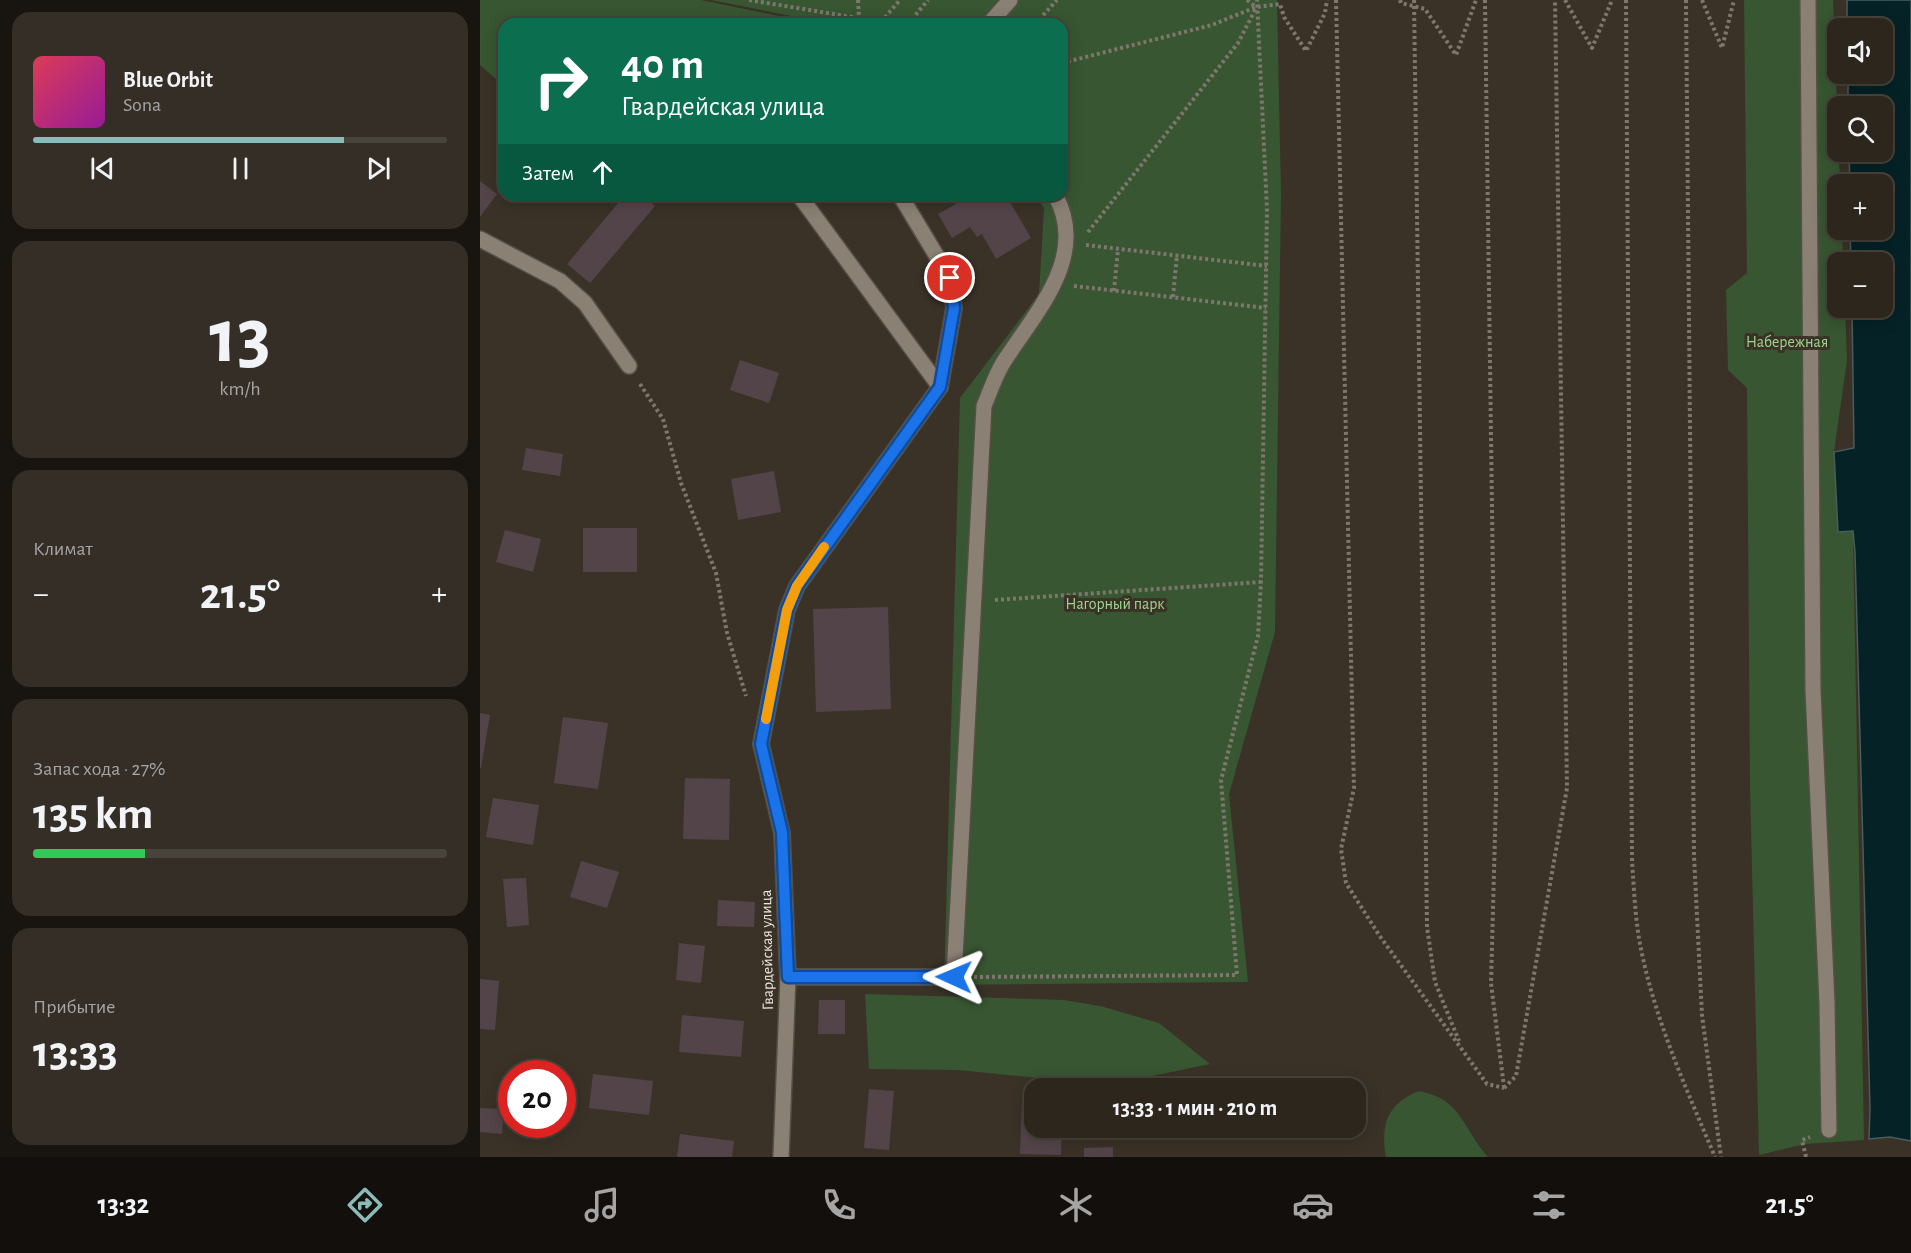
<!DOCTYPE html>
<html lang="ru">
<meta charset="utf-8">
<style>
:root{--surface:#2c261d;--page:#342e26;--text:#f1f3f6;--muted:#a6a5a4;--line:#48433b;--accent:#8bbbb9}
body{margin:0;font-family:"Alegreya Sans",sans-serif;background:var(--page);color:var(--text);height:100vh;display:flex;flex-direction:column;font-size:22px;white-space:nowrap}
*{box-sizing:border-box;margin:0}
p{font-size:20px;color:var(--muted)}
.icon{flex:none;width:33px;height:33px;fill:none;stroke:currentColor;stroke-width:2;stroke-linecap:round;stroke-linejoin:round}
.map{position:relative;flex:1;overflow:hidden}
.sheet{display:flex;flex-direction:column;gap:12px;padding:12px;background:#181510;width:480px}
.sheet>*{flex:none}
.guide{position:absolute;left:18px;top:18px;width:570px;height:183px;border-radius:18px;box-shadow:0 3px 15px #0003,0 0 0 2px var(--line);background:#0b6e4f;color:#fff;overflow:hidden}
.tools{position:absolute;left:1347px;top:18px;display:grid;gap:12px}
.tools a{display:grid;place-items:center;width:66px;height:66px;border-radius:12px;background:var(--surface);box-shadow:0 3px 15px #0003,0 0 0 2px var(--line);font-size:30px}
.speed{position:absolute;left:18px;top:1060px;display:flex;gap:12px;font-size:30px;font-weight:700;text-align:center}
.speed>*{display:grid;place-content:center;width:78px;height:78px;border-radius:50%;background:var(--surface);box-shadow:0 3px 15px #0003,0 0 0 2px var(--line);line-height:1}
.speed .limit{border:9px solid #d22;background:#fff;color:#111}
.pin{position:absolute;display:grid;place-items:center;width:51px;height:51px;color:#fff;margin:-26px;border:3px solid #fff;border-radius:50%;box-shadow:0 2px 6px #0007}
.me{position:absolute;width:66px;margin:-33px;rotate:271deg;stroke-linejoin:round;filter:drop-shadow(0 0 4px #0008)}
.turn{display:flex;align-items:center;gap:21px;height:126px;padding:0 24px;font-size:27px}
.turn .icon{width:78px;height:78px;stroke-width:2.5}
.turn b{display:block;font-size:42px;line-height:51px}
.then{display:flex;align-items:center;height:57px;padding:0 24px;background:#0003;gap:12px;font-size:22px}
.big{font-size:45px;font-weight:700;line-height:1.1}
.sheet .tile{flex:1;display:flex;flex-direction:column;justify-content:center;gap:9px;min-width:0;padding:0 21px;border-radius:18px;background:var(--page)}
.sheet .dial{align-items:center;gap:0}
.dial b{font-size:78px;line-height:1}
.song{display:flex;align-items:center;gap:18px}
.cover{width:72px;height:72px;border-radius:9px;background:linear-gradient(135deg,hsl(350 70% 55%),hsl(300 70% 35%))}
.played{height:6px;border-radius:3px;background:linear-gradient(90deg,var(--accent) 75%,var(--line) 75%)}
.keys{display:flex;justify-content:space-around;direction:ltr}
.heat{display:flex;justify-content:space-between;align-items:center;font-size:33px;direction:ltr}
.charge{height:9px;border-radius:4px;background:linear-gradient(90deg,#34c759 27%,var(--line) 0)}
.trip{position:absolute;left:544px;top:1078px;width:342px;height:60px;border-radius:18px;background:var(--surface);box-shadow:0 3px 15px #0003,0 0 0 2px var(--line);font-weight:700;line-height:60px;text-align:center}
.tabs{display:flex;height:96px;justify-content:space-around;align-items:center;background:#120f0c;color:var(--muted)}
.tabs .icon{width:42px;height:42px}
.tabs .current{color:var(--accent)}
.tabs b{font-size:27px;color:var(--text)}
main{display:flex;flex:1;min-height:0}
.map>svg:first-child{display:block}
.green{fill:#385631}
.water{fill:#052226;stroke:#4a5c5d;stroke-width:1.5}
.building{fill:#534449}
.lines{fill:none;stroke-linecap:round;stroke-linejoin:round}
.lane-casing{stroke:#554f46;stroke-width:18}
.street-casing{stroke:#554f46;stroke-width:18}
.path{stroke:#7e776d;stroke-width:4;stroke-dasharray:3 3;stroke-linecap:butt}
.lane{stroke:#8a8074;stroke-width:15}
.street{stroke:#8a8074;stroke-width:15}
.route-casing{stroke:#114b97;stroke-width:15}
.route{stroke:#1a73e8;stroke-width:10}
.slow{stroke:#f59e0b;stroke-width:10}
.labels{text-anchor:middle;dominant-baseline:central;stroke-width:6;stroke-linejoin:round;paint-order:stroke}
.park-label{font-size:16px;fill:#9cd68e;stroke:#3a3227}
.street-label{font-size:16px;fill:#eae5de;stroke:#3a3227}
</style>
<main>
<section class="sheet">
<div class="tile">
<div class="song"><i class="cover"></i><div><b>Blue Orbit</b><p>Sona</p></div></div>
<div class="played"></div>
<div class="keys"><svg class="icon" aria-label="previous" viewBox="0 0 24 24"><path d="M18 5L8 12l10 7zM5 5v14"/></svg><svg class="icon" aria-label="pause" viewBox="0 0 24 24"><path d="M8 5v14M16 5v14"/></svg><svg class="icon" aria-label="next" viewBox="0 0 24 24"><path d="M6 5l10 7-10 7zM19 5v14"/></svg></div>
</div>
<div class="tile dial"><b>13</b><p>km/h</p></div>
<div class="tile"><p>Климат</p>
<div class="heat"><a>−</a><b class="big">21.5°</b><a>+</a></div>
</div>
<div class="tile"><p>Запас хода · 27%</p><b class="big">135 km</b><div class="charge"></div></div>
<div class="tile"><p>Прибытие</p><b class="big">13:33</b></div>
</section>
<div class="map">
<svg width="1431" height="1157" viewBox="0 0 1431 1157">
<rect width="100%" height="100%" fill="#3a3227"/>
<g class="green">
<path d="M0,0H221L308,18L313,24H24V86L0,65Z"/>
<path d="M231,0H797L801,193L795,632L749,794L768,982L464,985L480,398L559,294L564,208L555,195H582V24H351Z"/>
<path d="M1264,0H1353L1360,184H1358V230H1362L1363,262H1358V308H1365L1367,360L1354,452L1358,531H1373L1384,1140L1325,1144L1279,1155L1270,787L1267,388L1248,370L1246,290L1267,273Z"/>
<path d="M385,994L584,1000L620,1006L679,1023L730,1064L629,1085L478,1070L389,1069Z"/>
<path d="M939,1091C982,1099 982,1128 1008,1157H906C900,1124 908,1103 939,1091Z"/>
</g>
<path class="water" d="M1367,0H1431V1141L1410,1137L1389,1139L1390,1108L1375,552L1373,531L1358,532L1354,452L1374,448L1372,308H1402V262H1371L1370,230H1402V184H1370L1369,152H1402V106H1368V74H1402V28H1367Z"/>
<g class="building">
<path d="M0,181L17,194L0,217Z"/>
<path d="M145,195H162L175,206L110,283L87,264Z"/>
<path d="M471,195H526L551,238L516,259L502,234L497,237L490,227L472,238L458,214L476,204Z"/>
<path d="M260,360L299,373L289,403L250,390Z"/>
<path d="M46,448L83,454L80,476L42,470Z"/>
<path d="M294,471L301,512L258,520L251,479Z"/>
<rect x="103" y="528" width="54" height="44"/>
<path d="M25,530L61,539L53,572L16,562Z"/>
<path d="M408,607L411,709L336,712L333,609Z"/>
<path d="M0,713L10,715L1,768H0Z"/>
<path d="M83,717L128,723L118,789L74,783Z"/>
<path d="M205,778L250,779L249,840L203,839Z"/>
<path d="M13,798L59,805L53,845L6,837Z"/>
<path d="M101,861L139,872L127,908L90,897Z"/>
<path d="M46,878L49,925L27,927L23,879Z"/>
<path d="M238,900L275,902L274,927L237,926Z"/>
<path d="M199,943L225,946L221,983L196,980Z"/>
<path d="M0,979L19,981L15,1030L0,1029Z"/>
<path d="M339,1000H365V1034H338Z"/>
<path d="M202,1015L264,1021L261,1057L199,1052Z"/>
<path d="M113,1074L173,1081L169,1115L109,1108Z"/>
<path d="M389,1089L414,1091L409,1150L384,1148Z"/>
<path d="M542,1098H555V1128H582L581,1155L540,1154Z"/>
<path d="M0,1108L24,1109L22,1134L0,1132Z"/>
<path d="M200,1134L254,1141L252,1157H197Z"/>
<path d="M633,1147V1157H604V1148Z"/>
</g>
<g class="lines">
<g class="lane-casing">
<g id="lane">
<path d="M509,24L530,0"/>
<path d="M420,195L470,278L474,308L460,387"/>
<path d="M0,239L80,281L105,303L149,366"/>
<path d="M281,744L307,610L317,586L460,387L319,195"/>
<path d="M308,977H474L504,406C510,392 515,376 523,363C554,314 610,257 575,195"/>
</g>
</g>
<g class="street-casing">
<g id="street">
<path d="M1328,0L1333,690L1347,1003L1349,1130"/>
<path d="M281,744L302,833L308,977L301,1157"/>
</g>
</g>
<g class="path">
<path d="M269,0L414,24"/>
<path d="M378,0L379,18"/>
<path d="M767,0L776,7"/>
<path d="M856,0L874,788L861,849L866,883L899,935L1007,1084L1024,1088"/>
<path d="M920,0L921,3L945,9L976,55L996,0"/>
<path d="M934,0L947,927L955,982L979,1041"/>
<path d="M1005,0L1016,797L1011,983L1024,1087"/>
<path d="M1085,0L1112,48L1132,0"/>
<path d="M1146,0L1152,861C1154,888 1155,917 1160,944C1174,1018 1206,1088 1235,1157"/>
<path d="M1206,0L1214,856L1222,1015L1241,1157"/>
<path d="M1222,0L1242,48L1254,0"/>
<path d="M401,22L420,0"/>
<path d="M428,24L448,0"/>
<path d="M555,24L577,0"/>
<path d="M582,63L732,25L776,7L800,4L804,17L826,51L845,13L847,0"/>
<path d="M608,232L758,43L776,8"/>
<path d="M606,245L787,266"/>
<path d="M594,286L786,308"/>
<path d="M634,291L638,249"/>
<path d="M693,297L697,255"/>
<path d="M160,384L183,419L201,483L236,573L247,633L266,696"/>
<path d="M515,600L781,582"/>
<path d="M494,977L757,975L741,780L778,636L781,582L787,210L777,0"/>
<path d="M1024,1088L1036,1076L1087,788L1075,0"/>
<path d="M1326,1157L1322,1140L1330,1137"/>
</g>
<use href="#lane" class="lane"/>
<use href="#street" class="street"/>
</g>
<g class="lines">
<g class="route-casing">
<path id="route" d="M470,278L474,308L460,387L317,586L307,610L281,744L302,832L308,977H474"/>
</g>
<use href="#route" class="route"/>
<path class="slow" d="M286,719L307,610L317,586L344,547"/>
</g>
<g class="labels">
<g class="park-label">
<text x="1307" y="342">Набережная</text>
<text x="635" y="604">Нагорный парк</text>
</g>
<g class="street-label">
<text transform="translate(287 950) rotate(-91)">Гвардейская улица</text>
</g>
</g>
</svg>
<div class="tools">
<a><svg class="icon" aria-label="sound" viewBox="0 0 24 24"><path d="M4 9h4l5-4v14l-5-4H4zM17 9q2 3 0 6"/></svg></a>
<a><svg class="icon" aria-label="search" viewBox="0 0 24 24"><circle cx="10" cy="10" r="6"/><path d="M15 15l6 6"/></svg></a>
<a>+</a>
<a>−</a>
</div>
<div class="speed"><div class="limit">20</div></div>
<div class="pin" style="left:470px;top:278px;background:#d93025"><svg class="icon" aria-label="arrive" viewBox="0 0 24 24"><path d="M6 21V4h12l-3 4 3 4H6"/></svg></div>
<svg class="me" style="left:474px;top:977px" viewBox="-20 -20 40 40"><path d="M0-17L14 15 0 8-14 15z" fill="#1a73e8" stroke="#fff" stroke-width="4"/></svg>
<div class="trip">13:33 · 1 мин · 210 m</div>
<div class="guide">
<div class="turn"><svg class="icon" aria-label="right" viewBox="0 0 24 24"><path d="M7 20v-9h11M14 6l5 5-5 5"/></svg><div><b>40 m</b>Гвардейская улица</div></div>
<div class="then">Затем<svg class="icon" aria-label="ahead" viewBox="0 0 24 24"><path d="M12 20V5M6 11l6-6 6 6"/></svg></div>
</div>
</div>
</main>
<nav class="tabs">
<b>13:32</b>
<svg class="icon current" aria-label="directions" viewBox="0 0 24 24"><path d="M12 3l9 9-9 9-9-9zM9 14v-3h6M13 9l2 2-2 2"/></svg>
<svg class="icon" aria-label="music" viewBox="0 0 24 24"><path d="M9 18V5l10-2v13"/><circle cx="6" cy="18" r="3"/><circle cx="16" cy="16" r="3"/></svg>
<svg class="icon" aria-label="phone" viewBox="0 0 24 24"><path d="M5 4h4l2 5-3 2q2 4 5 5l2-3 5 2v4C11 20 4 13 5 4z"/></svg>
<svg class="icon" aria-label="climate" viewBox="0 0 24 24"><path d="M12 3v18M4 7l16 10M4 17L20 7"/></svg>
<svg class="icon" aria-label="car" viewBox="0 0 24 24"><path d="M5 17H2v-5l4-1 3-4h7l3 4 3 1v5h-3M9 17h6M6 11h13"/><circle cx="7" cy="17" r="2"/><circle cx="17" cy="17" r="2"/></svg>
<svg class="icon" aria-label="filters" viewBox="0 0 24 24"><path d="M4 7h16M4 17h16"/><circle cx="9" cy="7" r="2"/><circle cx="15" cy="17" r="2"/></svg>
<b>21.5°</b>
</nav>
